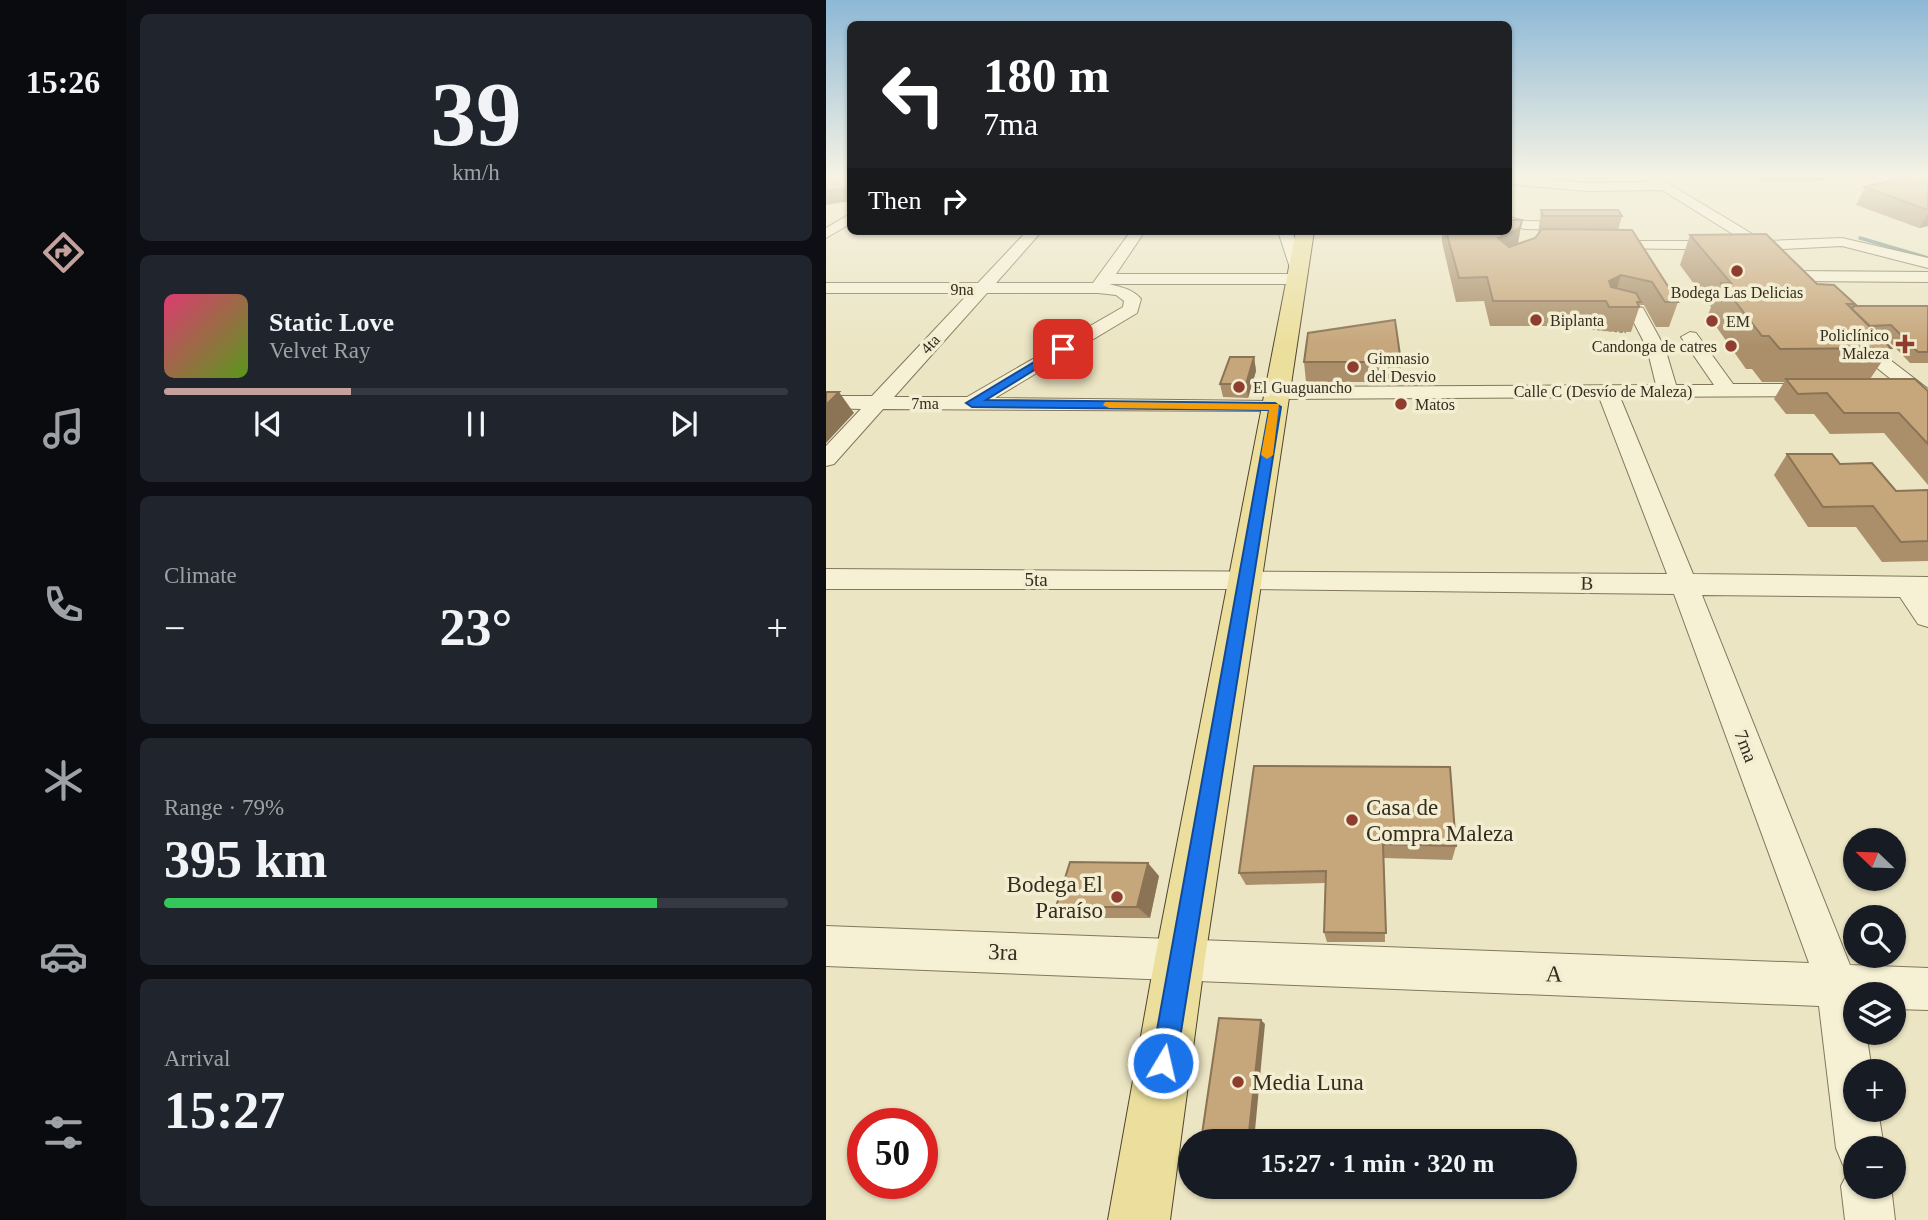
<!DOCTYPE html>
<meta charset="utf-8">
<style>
:root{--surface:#171b24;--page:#20242c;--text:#f1f3f6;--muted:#9ea1a6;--line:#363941;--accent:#c4a19c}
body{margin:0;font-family:"Times New Roman",serif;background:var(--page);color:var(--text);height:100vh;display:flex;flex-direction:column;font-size:26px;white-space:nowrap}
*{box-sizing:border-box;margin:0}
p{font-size:23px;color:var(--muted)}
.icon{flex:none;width:38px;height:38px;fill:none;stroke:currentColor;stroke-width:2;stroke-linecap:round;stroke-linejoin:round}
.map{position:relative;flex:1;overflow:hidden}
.sheet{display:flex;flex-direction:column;gap:14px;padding:14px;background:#0d0f14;width:700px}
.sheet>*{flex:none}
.hud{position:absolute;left:21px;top:21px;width:665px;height:214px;border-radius:10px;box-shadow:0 2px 5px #0004;background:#202124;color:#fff;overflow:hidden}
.needle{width:46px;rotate:293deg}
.controls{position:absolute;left:1017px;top:828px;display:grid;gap:14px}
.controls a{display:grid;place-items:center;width:63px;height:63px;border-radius:50%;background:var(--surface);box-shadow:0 2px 5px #0004;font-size:35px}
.speed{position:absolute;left:21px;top:1108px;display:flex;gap:14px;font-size:35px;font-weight:700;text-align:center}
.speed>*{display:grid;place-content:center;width:91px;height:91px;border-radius:50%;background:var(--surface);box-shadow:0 2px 5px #0004;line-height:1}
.speed .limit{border:10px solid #d22;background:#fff;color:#111}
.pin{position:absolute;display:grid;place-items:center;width:60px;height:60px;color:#fff;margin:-30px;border-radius:14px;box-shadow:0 4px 10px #0006}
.me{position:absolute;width:77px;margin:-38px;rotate:9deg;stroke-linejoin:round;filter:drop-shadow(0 0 5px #0008)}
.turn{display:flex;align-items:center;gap:24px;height:147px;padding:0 21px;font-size:32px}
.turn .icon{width:91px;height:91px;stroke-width:2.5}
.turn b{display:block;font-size:49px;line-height:60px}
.then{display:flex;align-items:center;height:66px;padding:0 21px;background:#0003;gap:14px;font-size:26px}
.big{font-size:52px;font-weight:700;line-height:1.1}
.sheet .tile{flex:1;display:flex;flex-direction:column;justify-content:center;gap:10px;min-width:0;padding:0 24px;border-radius:10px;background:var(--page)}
.sheet .dial{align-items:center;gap:0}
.dial b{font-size:91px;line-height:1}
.song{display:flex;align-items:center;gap:21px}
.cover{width:84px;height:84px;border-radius:10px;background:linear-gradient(135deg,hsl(340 70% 55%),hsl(90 70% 35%))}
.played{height:7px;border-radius:4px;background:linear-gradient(90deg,var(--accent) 30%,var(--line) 30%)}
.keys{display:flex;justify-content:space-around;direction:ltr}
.heat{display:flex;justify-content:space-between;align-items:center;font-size:38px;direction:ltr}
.charge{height:10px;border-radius:5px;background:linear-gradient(90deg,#34c759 79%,var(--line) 0)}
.trip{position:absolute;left:352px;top:1129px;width:399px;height:70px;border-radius:35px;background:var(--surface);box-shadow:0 2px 5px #0004;font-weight:700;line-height:70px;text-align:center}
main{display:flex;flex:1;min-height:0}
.tab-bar{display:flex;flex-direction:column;width:126px;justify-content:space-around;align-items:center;background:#090b0e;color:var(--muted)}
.tab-bar .icon{width:49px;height:49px}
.tab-bar .active{color:var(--accent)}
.tab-bar b{font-size:32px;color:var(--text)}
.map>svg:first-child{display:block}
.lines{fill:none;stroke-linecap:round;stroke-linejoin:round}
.stream{stroke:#6c8b88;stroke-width:3.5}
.minor-casing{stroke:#83775b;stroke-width:2}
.major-casing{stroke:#51442f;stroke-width:2}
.path{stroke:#83775b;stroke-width:2.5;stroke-dasharray:3.5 2;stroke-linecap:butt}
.minor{fill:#f6f1d5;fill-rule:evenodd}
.major{fill:#ecdf9d;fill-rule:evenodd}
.rail{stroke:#342c1e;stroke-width:2.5;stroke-dasharray:6 6;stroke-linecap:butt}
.wall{fill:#aa8f6a}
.shaded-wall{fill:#8b7456}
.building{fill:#c6a67b;stroke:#8b7456;stroke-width:2}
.route{fill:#1a73e8;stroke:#114b97;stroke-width:2}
.slow{fill:#f59e0b}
.poi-dot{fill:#8e3d2f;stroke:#f3eed2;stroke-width:2.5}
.labels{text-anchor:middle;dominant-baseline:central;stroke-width:7;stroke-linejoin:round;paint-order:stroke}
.far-street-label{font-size:16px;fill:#342c1e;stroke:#f3eed2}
.far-poi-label{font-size:16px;fill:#342c1e;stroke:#f3eed2;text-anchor:start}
.street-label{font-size:19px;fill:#342c1e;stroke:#f3eed2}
.near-poi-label{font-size:23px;fill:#342c1e;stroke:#f3eed2;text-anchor:start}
.near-street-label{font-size:23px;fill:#342c1e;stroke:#f3eed2}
</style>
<main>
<nav class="tab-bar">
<b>15:26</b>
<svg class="icon active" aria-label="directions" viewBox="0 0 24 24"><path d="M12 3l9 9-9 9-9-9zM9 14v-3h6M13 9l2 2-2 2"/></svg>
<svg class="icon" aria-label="music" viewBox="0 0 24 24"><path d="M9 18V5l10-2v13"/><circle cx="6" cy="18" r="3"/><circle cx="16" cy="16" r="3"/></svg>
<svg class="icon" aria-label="phone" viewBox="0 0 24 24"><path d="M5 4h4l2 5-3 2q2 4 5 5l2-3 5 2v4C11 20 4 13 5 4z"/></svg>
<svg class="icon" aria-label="climate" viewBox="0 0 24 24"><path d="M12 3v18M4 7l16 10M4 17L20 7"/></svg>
<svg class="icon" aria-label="car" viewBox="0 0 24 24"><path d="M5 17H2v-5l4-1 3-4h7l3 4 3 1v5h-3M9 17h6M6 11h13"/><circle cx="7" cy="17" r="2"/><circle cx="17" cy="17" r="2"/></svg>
<svg class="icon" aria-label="filters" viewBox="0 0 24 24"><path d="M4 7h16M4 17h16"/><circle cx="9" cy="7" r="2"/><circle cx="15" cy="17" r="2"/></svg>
</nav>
<section class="sheet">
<div class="tile dial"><b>39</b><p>km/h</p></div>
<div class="tile">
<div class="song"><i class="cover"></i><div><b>Static Love</b><p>Velvet Ray</p></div></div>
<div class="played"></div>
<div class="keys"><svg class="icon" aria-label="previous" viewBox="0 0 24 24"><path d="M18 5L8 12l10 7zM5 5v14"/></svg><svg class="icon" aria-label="pause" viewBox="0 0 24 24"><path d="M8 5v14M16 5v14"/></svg><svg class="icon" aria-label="next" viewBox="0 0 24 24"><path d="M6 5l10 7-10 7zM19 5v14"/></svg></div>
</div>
<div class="tile"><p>Climate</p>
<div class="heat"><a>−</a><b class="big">23°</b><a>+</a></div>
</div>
<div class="tile"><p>Range · 79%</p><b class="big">395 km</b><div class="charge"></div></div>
<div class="tile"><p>Arrival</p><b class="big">15:27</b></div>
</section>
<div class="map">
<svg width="1102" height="1220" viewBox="0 0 1102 1220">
<rect width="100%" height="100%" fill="#ebe5c3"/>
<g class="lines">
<path class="stream" d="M1034,238L1102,258"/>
<g class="minor-casing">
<g id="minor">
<path d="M682,176L762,183L824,182L816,176H830L938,241L1016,238L1102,258V268L1016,246L935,250L777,248L772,247V241H918L836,190L762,191L682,184Z"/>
<path d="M24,214V224L0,238V228Z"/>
<path d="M682,217L699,221L749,222L756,226L749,230L699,229L682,225Z"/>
<path d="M201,231H216L170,283H267L305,231H319L290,274H466L452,231H466L480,271L475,275L480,279L472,284H283C293,287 306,288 315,299L311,313L169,398L449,401L456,403L459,407L456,411L57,409L8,464L0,466V446L35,409L0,408V396H46L143,293H0V283H152ZM161,293H272L290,295L298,301L297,307L141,397H68Z"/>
<path d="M946,262L968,271L1102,272V282L965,281L941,270L938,267Z"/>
<path d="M787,301L817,308L839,348L850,385H888L855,337L864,332L870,333L907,384H991L1001,390L991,396L794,397L867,574L1102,577V627L1092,624L1074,597L876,595L1024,965L1102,968V1010L1068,1009V994H1029V1032H1040L1046,1071H1029V1110H1052L1058,1148H1029V1186H1065L1069,1220H1019L1015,1186L1024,1168L1017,1165L1010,1148L993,1006L0,966V926L983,963L848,594L420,589H0V569L841,574L773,397L452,399L442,393L452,387L830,385L821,348L804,315L781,310L779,306Z"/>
<path d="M1027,335L1033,336L1102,389V405L1095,403L1021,344L1018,340Z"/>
</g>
</g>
<g class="major-casing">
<path id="major" d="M470,231H488L379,958L344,1220H282L329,958Z"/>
</g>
<path class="path" d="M744,326L800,332"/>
<use href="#minor" class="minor"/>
<use href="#major" class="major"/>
<path class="rail" d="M1077,176L1102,183"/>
</g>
<g class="wall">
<path d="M928,176H1005L1003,180L937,182Z"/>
<path d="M1102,176V226L1093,228L1030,205L1039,187Z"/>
<path d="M715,210L796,216L792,230L852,302L843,327H830L818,305H814L805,332L776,331L773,326H664L658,301L630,302L616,242V231H682L692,243L709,238L712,234Z"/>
<path d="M864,235L1029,304L1028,306H1102V363H1084L1058,336H1053L1065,348L1044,379L1102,391V485L1058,433L1004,434L988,414H960L948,399L958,382H936L926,369H920L882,315L885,307L854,265Z"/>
<path d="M428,357L430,371L422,398L397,397L394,384Z"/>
<path d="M478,362H575L574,382H480Z"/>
<path d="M961,454L1014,464L1070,491L1102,490V561L1056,562L1030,527H982L948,475Z"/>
<path d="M428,766L630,846L626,860L558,858L559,942H501L498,932L499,883L420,885L413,873Z"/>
<path d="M333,876L324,918H247L230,907Z"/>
</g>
<g class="shaded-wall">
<path d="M22,179H24V201L0,205V191Z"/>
<path d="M1102,213V226L1093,228Z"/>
<path d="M696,220L691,250L669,261L672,238Z"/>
<path d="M795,275L788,298L783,281Z"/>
<path d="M428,357L430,371L422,398L420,384Z"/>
<path d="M13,392L28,413L0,443V405Z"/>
<path d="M322,863L333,876L324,918L311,907Z"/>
<path d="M435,1020L439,1024L428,1141H422Z"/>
</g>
<g class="building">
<path d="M0,176H24V179H22L24,187L0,191Z"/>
<path d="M1084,176H1102V210L1039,187Z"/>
<path d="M715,210H792L796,216H717Z"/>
<path d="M682,220H696L694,228L672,238L683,247L709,238L716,229L806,230L852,302H839L826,282L795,275L783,281L785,287L810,293L815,302H811L813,307H783L780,301H667L661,277L633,278L620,231H682Z"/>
<path d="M940,234L991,284L1008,285L1029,304H1021L1065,348L954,349L943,336H936L895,283H905L864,235Z"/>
<path d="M1028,306H1102V352H1092L1065,325L1044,326L1026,309Z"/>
<path d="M569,320L575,362H478L482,333Z"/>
<path d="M404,357H428L420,384H394Z"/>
<path d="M960,379H1089L1102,391V444L1073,413H1018L1001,393L972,394Z"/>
<path d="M0,392H13L0,405Z"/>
<path d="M961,454H1006L1014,464L1046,463L1070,491L1102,490V541L1075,542L1047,506L997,507Z"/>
<path d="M428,766L624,767L630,846L557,844L560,933L498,932L500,871L413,873Z"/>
<path d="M244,862L322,863L311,907H230Z"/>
<path d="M393,1018L435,1020L422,1141H375Z"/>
</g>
<linearGradient id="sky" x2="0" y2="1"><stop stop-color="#8db8d6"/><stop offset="0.51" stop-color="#f6f3e4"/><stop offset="1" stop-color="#f6f3e4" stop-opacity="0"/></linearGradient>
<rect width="1102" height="346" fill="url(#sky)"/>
<path class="route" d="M233,347L242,349L160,400L449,403L455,407L350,1063L346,1072L337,1075L328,1072L325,1063L443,410L146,407L140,403Z"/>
<path class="slow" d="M279,402L453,404L447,455L441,459L435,455L443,410L283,408L277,405Z"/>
<g class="poi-dot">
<circle cx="911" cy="271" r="7"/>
<circle cx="710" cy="320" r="7"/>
<circle cx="886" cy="321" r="7"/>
<path d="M1075.5 333.5h7v7h7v7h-7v7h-7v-7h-7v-7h7z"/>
<circle cx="905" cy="346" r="7"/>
<circle cx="527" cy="367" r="7"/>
<circle cx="413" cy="387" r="7"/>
<circle cx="575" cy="404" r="7"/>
<circle cx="526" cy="820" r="7"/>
<circle cx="291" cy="897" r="7"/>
<circle cx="412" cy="1082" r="7"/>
</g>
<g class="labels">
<g class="far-street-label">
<text x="136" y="289">9na</text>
<text transform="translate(104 344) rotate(-48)">4ta</text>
<text x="777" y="391">Calle C (Desvío de Maleza)</text>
<text x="99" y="403">7ma</text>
</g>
<g class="far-poi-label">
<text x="911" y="292" text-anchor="middle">Bodega Las Delicias</text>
<text x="724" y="320">Biplanta</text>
<text x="900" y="321">EM</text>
<text x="1063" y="335" text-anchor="end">Policlínico<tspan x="1063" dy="18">Maleza</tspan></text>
<text x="891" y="346" text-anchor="end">Candonga de catres</text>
<text x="541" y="358">Gimnasio<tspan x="541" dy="18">del Desvio</tspan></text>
<text x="427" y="387">El Guaguancho</text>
<text x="589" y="404">Matos</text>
</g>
<g class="street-label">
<text x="210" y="579">5ta</text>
<text transform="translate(761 583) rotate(1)">B</text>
<text transform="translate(920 746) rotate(69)">7ma</text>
</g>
<g class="near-poi-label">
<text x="540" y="807">Casa de<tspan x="540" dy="26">Compra Maleza</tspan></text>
<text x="277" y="884" text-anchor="end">Bodega El<tspan x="277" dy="26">Paraíso</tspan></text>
<text x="426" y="1082">Media Luna</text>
</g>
<g class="near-street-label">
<text transform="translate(177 952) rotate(2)">3ra</text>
<text transform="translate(728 974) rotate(2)">A</text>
</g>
</g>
</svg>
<div class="controls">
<a><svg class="needle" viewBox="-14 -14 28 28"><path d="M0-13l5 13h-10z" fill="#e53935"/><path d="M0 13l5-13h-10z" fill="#9ea1a6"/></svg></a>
<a><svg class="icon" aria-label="search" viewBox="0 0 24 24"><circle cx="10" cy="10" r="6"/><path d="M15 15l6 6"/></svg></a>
<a><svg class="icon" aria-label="layers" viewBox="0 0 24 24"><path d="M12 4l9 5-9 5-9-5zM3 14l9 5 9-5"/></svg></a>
<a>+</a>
<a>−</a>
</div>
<div class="speed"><div class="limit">50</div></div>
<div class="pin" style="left:237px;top:349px;background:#d93025"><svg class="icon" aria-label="arrive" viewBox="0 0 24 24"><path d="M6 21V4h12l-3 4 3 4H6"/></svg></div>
<svg class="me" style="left:337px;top:1063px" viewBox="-20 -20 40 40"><circle r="17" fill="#1a73e8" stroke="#fff" stroke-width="3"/><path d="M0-11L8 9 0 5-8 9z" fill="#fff"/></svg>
<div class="trip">15:27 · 1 min · 320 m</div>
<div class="hud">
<div class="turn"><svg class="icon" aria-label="left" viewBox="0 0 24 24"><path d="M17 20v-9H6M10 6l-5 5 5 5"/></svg><div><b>180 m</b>7ma</div></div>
<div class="then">Then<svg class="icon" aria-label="right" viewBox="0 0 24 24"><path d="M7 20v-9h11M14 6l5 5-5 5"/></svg></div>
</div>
</div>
</main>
